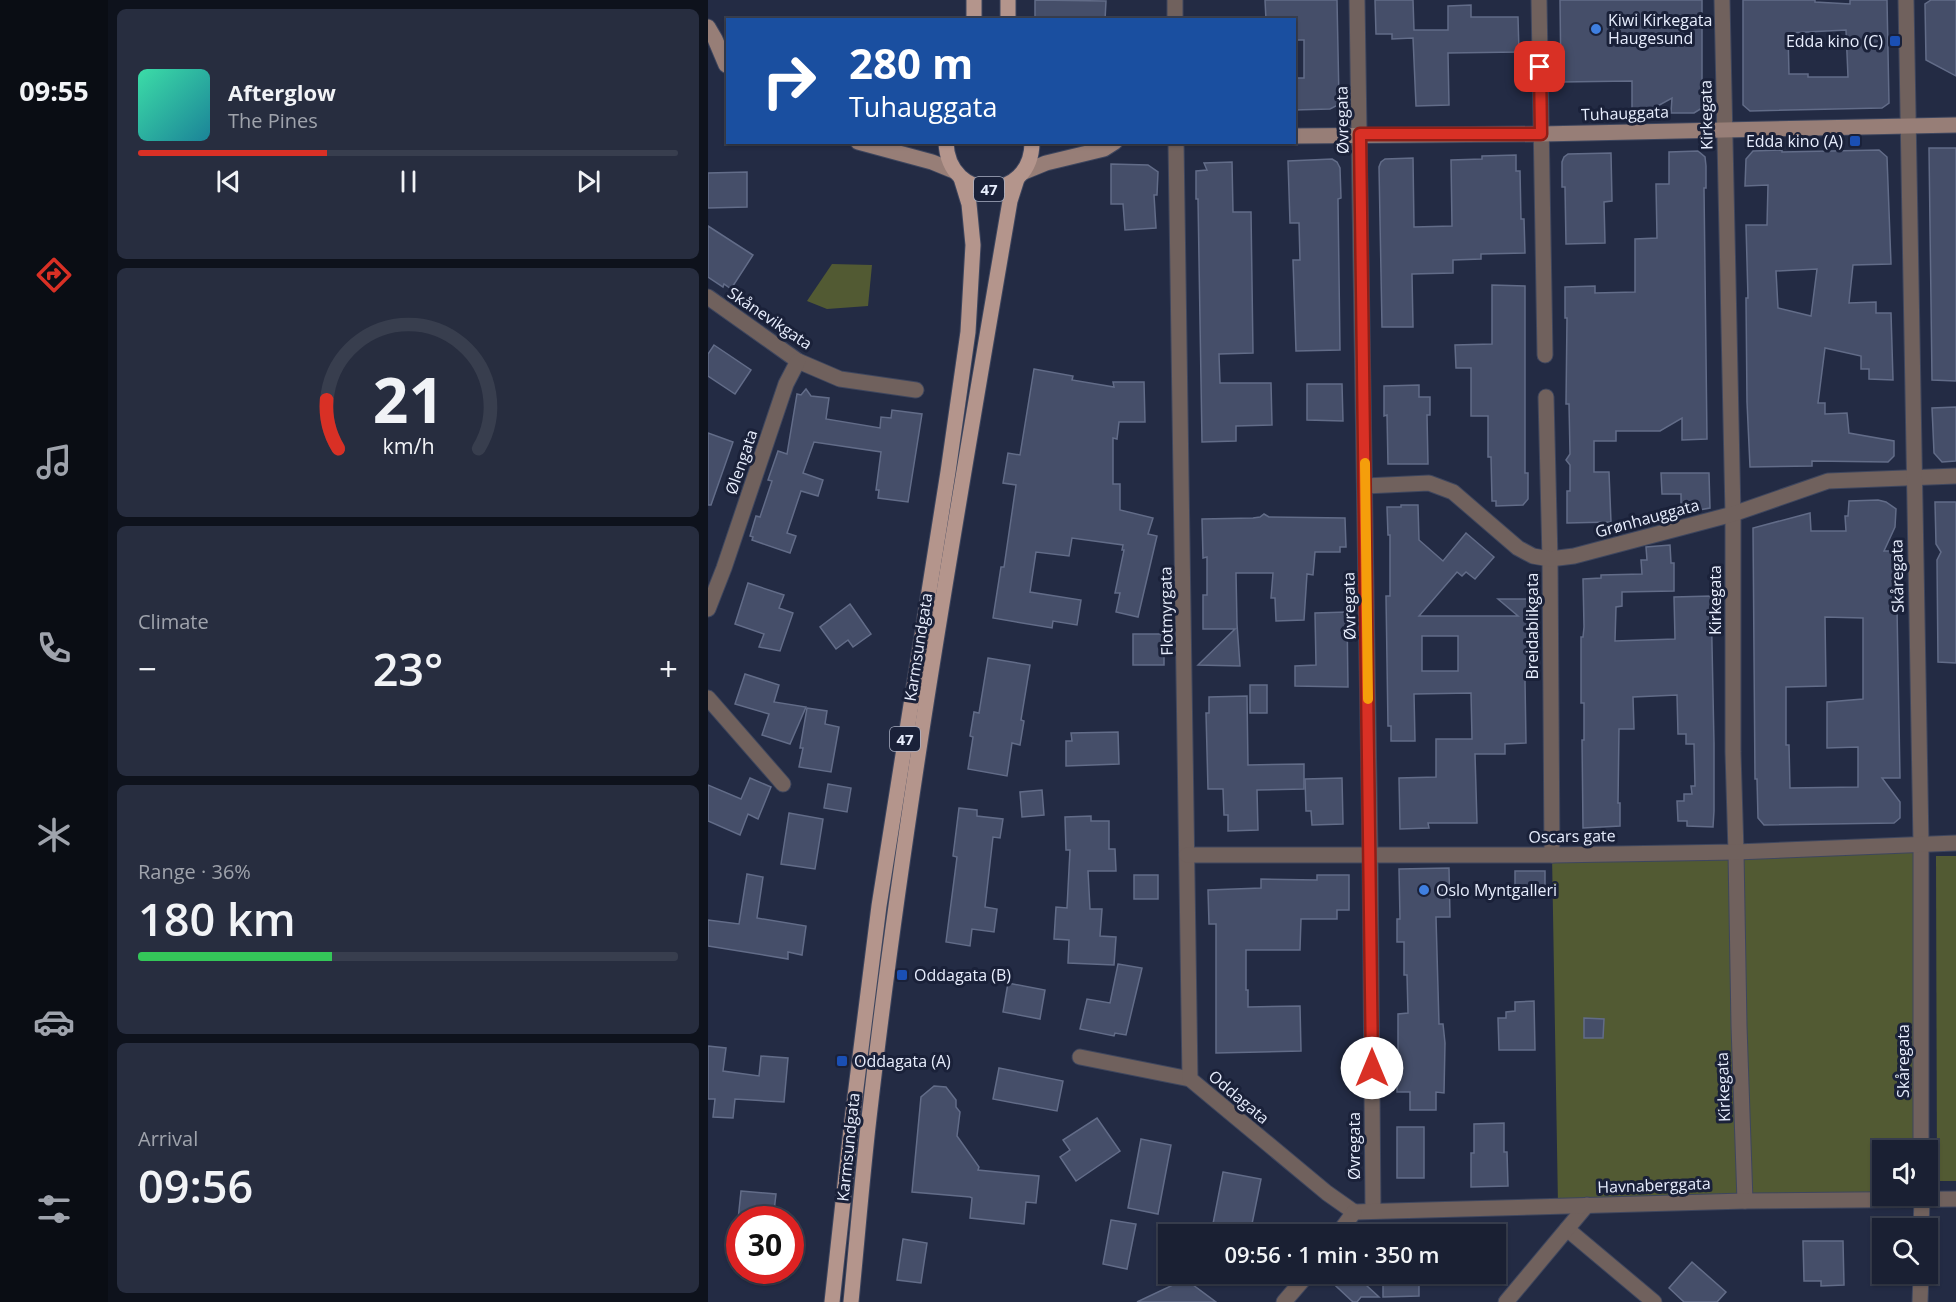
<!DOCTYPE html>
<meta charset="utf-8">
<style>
:root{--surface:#1a2033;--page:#272d3f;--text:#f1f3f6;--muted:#9fa3ac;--line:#383e4e;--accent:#d93025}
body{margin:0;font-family:"Open Sans",sans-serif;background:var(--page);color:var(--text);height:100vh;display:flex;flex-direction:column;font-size:22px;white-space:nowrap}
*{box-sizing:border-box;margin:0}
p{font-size:20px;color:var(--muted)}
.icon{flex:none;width:33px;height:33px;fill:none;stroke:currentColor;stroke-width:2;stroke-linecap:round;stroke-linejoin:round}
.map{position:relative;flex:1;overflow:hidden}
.sheet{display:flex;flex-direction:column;gap:9px;padding:9px;background:#0e121c;width:600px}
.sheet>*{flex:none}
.banner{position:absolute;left:18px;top:18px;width:570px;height:126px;border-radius:0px;box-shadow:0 2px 4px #0004,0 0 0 2px var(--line);background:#1a4fa0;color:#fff;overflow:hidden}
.fabs{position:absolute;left:1164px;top:1140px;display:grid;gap:12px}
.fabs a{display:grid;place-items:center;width:66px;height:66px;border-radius:0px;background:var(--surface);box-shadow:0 2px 4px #0004,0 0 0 2px var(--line);font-size:30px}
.speed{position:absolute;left:18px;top:1206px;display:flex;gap:12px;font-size:30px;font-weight:700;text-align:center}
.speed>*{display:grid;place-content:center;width:78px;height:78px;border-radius:50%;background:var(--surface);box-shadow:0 2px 4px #0004,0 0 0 2px var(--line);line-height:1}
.speed .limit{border:9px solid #d22;background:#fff;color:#111}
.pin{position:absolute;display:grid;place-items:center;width:51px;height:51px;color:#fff;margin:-26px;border-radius:12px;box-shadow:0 3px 9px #0006}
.me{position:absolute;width:66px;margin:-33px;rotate:0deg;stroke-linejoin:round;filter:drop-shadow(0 0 4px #0008)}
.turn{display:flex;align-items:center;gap:21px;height:126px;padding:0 24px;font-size:27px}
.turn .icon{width:78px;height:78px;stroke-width:2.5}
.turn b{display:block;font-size:42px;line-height:51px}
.big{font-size:45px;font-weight:600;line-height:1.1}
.sheet .card{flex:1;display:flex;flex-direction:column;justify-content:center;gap:9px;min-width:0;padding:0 21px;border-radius:9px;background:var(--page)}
.sheet .dial{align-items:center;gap:0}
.dial svg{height:156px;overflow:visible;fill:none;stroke:var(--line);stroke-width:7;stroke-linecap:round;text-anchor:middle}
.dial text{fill:var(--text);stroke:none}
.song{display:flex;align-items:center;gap:18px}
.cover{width:72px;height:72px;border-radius:9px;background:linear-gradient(135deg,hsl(160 70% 55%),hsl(190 70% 35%))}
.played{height:6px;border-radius:3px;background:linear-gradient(90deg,var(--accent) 35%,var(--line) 35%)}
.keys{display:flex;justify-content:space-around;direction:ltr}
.heat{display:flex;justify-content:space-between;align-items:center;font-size:33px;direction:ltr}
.charge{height:9px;border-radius:4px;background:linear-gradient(90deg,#34c759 36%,var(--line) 0)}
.trip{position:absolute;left:450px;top:1224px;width:348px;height:60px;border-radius:0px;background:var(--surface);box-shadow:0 2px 4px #0004,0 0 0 2px var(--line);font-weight:600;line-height:60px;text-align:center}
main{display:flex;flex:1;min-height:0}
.menu{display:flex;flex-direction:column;width:108px;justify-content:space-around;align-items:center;background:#0a0d14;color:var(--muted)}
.menu .icon{width:42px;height:42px}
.menu .active{color:var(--accent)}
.menu b{font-size:27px;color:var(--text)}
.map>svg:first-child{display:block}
.green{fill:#525a33}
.building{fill:#454e69;stroke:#626c88;stroke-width:1.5;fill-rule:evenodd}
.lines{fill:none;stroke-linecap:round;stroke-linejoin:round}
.pedestrian-casing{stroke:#3e465e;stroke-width:17}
.minor-casing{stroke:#3e465e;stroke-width:17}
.tertiary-casing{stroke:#3e465e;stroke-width:17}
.secondary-casing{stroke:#3e465e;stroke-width:17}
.primary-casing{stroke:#3e465e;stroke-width:17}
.pedestrian{stroke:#70615d;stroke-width:15}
.minor{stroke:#70615d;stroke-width:15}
.tertiary{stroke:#70615d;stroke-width:15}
.secondary{stroke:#977e77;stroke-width:15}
.primary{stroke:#b4958c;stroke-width:15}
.route-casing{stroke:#8d1f18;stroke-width:15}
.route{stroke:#d93025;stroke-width:10}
.slow{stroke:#f59e0b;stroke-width:10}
.shop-dot{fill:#3f7fe0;stroke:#1a2139;stroke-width:2}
.transit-dot{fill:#1a4fb4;stroke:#1a2139;stroke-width:2}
.labels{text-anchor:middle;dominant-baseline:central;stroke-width:6;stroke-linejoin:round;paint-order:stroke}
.shield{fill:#1a2139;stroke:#aab0c2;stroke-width:1.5}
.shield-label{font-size:15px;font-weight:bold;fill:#e7edfd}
.poi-label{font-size:16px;fill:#e7edfd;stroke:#1a2139;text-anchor:start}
.street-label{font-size:16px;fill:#e7edfd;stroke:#1a2139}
</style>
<main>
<nav class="menu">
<b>09:55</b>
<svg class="icon active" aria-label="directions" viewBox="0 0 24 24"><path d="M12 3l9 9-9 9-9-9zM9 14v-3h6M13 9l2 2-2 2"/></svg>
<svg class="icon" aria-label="music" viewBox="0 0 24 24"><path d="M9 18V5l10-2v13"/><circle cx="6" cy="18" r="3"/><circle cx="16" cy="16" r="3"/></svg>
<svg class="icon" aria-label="phone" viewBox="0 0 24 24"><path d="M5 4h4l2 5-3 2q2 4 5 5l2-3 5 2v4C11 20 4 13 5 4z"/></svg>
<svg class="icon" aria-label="climate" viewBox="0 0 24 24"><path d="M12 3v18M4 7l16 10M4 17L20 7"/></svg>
<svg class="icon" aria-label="car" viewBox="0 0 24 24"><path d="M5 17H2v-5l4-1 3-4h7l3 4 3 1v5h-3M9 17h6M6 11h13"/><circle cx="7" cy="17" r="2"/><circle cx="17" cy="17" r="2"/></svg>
<svg class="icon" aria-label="filters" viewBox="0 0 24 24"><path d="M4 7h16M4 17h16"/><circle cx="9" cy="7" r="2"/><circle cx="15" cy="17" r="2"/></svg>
</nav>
<section class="sheet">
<div class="card">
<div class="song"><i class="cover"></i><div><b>Afterglow</b><p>The Pines</p></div></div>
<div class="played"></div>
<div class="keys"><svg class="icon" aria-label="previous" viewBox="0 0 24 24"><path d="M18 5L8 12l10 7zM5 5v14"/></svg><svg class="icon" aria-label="pause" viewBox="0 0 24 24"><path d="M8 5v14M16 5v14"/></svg><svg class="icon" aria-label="next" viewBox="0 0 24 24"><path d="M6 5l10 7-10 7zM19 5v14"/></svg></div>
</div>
<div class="card dial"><svg viewBox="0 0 100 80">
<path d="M14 69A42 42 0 1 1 86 69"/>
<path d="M14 69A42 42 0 0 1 8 44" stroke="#d93025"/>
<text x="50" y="56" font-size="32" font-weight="700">21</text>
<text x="50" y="72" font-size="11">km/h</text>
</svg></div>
<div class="card"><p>Climate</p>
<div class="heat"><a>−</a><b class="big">23°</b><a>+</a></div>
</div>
<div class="card"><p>Range · 36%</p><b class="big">180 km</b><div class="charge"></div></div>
<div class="card"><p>Arrival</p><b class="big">09:56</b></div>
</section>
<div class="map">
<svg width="1248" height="1302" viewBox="0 0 1248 1302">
<rect width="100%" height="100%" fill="#232b44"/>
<g class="green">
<path d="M124,264L164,265L160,306L119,309L99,301Z"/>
<path d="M1213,844V1150H1174V1196L850,1206L844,855Z"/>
<path d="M1228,856H1248V1181H1229Z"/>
</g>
<g class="building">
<path d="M327,0L398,1L397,20H327Z"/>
<path d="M557,0H629L631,100L628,106L622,109L586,110V78H596V40H587V20H558Z"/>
<path d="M667,0H705L706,30H740V6L763,5V17H810L811,52L740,53L741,105L708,106L705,38L684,39V34H668Z"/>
<path d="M852,0H994V108L986,113H963L964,98L937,113H924V81L853,82Z"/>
<path d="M1035,0H1107V2L1142,4V0H1179L1181,103L1174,108L1042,111L1035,105ZM1138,30L1140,77H1100V74H1081L1080,33Z"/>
<path d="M1223,0H1248V76L1218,60L1217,4Z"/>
<path d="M1221,148H1248V381L1224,380Z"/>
<path d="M1074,150V152L1171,150L1179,157L1183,264L1145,265L1141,303L1168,302V313H1183L1185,380L1161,379V369H1153V356L1117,348L1110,403H1117V414L1139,413L1141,433L1186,441V456L1180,462L1104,461V466L1042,467L1039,402L1038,298H1040L1038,225H1059L1060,185L1037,186L1038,159L1045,151ZM1109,269L1103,316L1070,308L1068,271Z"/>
<path d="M990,151L997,157L998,166V188H996L999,439L974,440V418L952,431H908V441H886V472H901L903,522L859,523V491H862V465L858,460L862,454L861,404H858L859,318H857V287L887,286V293L927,292V239L949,238L948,184H961V152Z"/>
<path d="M903,153L904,201L896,202L897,243L858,244L857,187H854V162L856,157L860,154Z"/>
<path d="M808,155V171H812L813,219H816L817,253L773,254V259L745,260V273L704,274L705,327H674L671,167L673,162L677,159L705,158L706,227L744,226L743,160L774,159V156Z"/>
<path d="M624,159L629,162L632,168L633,198L630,199L632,350L588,351L585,260H592L591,223H582L580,161Z"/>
<path d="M524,162L525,212H543L545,353L511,354L512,383H563L564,425L528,426V441L494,442L490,199H488V171L499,170L496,163Z"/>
<path d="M403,164L440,165L450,172L449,195H446L448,228L417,230L415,204H403Z"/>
<path d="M39,172V207L0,208V173Z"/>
<path d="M0,226L45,255L23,289L16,284L15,287L0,277Z"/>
<path d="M784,285L817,286V473H820V499L815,505L788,506V501H784L783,457H780V416H763V368H748L747,345L784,344Z"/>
<path d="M6,345L43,370L27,394L0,376V354Z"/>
<path d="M326,369L365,376L364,380L406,387L405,382H436L437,422H411L409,439L405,438V484H412V510L445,518L440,534L449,536L430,617L408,612L412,593H407L416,550H414L415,545L364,538L361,556L328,552L322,592L373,600L369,625L345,621L344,628L285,618L293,567H296L308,485L295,483L300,453L312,455Z"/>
<path d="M599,384H634L635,421L599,420Z"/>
<path d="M711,385V397H722V415H719L720,464H680L679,415L676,416V386Z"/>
<path d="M98,389L103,396L121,398L118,419L172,428L173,417L183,418L184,410L214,414L200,502L170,498L171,490H168L173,452L106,442L95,473L115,480L110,496L93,491L79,533L88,536L82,553L44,540L45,537L42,536L48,516L52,517L64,481L60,480L70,451L79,454L89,394L93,395Z"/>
<path d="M1248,407V461L1234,462L1226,453L1224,408Z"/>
<path d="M0,433L25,442L3,505H0Z"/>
<path d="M953,473H1001L1002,508L973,513V494H954Z"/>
<path d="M1170,500L1178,502L1188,509L1187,527L1176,551H1187V552L1188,551L1192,778H1174L1192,802V818L1186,823L1056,825L1050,818L1049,779H1047L1045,528L1102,513L1103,531H1138L1137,516H1140L1141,501ZM1117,617L1155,618V699L1119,702V748L1150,747V787L1082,788L1081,745H1078V687L1118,686Z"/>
<path d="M1227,502H1248V663L1230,662L1229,560L1233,552L1228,544Z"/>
<path d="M693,505H710L711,540L735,561L758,533L786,557L767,579L758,572L754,576L749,572L711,616H810L790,599H822L824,680H817L818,743L797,744V754H767L769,823H720L721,828L692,829L691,778L728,777V739H764L763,693L706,694L707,741H683V726H680L678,596H682V535H680L679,507H693ZM714,636H750V671H714Z"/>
<path d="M556,514L561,517L637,518L638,547H632V552H607L605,575L599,574L596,620L568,621L567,598H563L565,573H528L529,624L532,666L490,665L527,629H495V595H499V557L495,558L494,519L545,518L552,517Z"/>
<path d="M962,545L963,563H966V591L914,592V606L908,607L907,641L967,639L966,597L1003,596L1006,743V811L1005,827L979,826V821H970L969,801H976V794H984L983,786H987L986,744H978V734H970L969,695L925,697L926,729H911L910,803H912V826L875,828L874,740H876V703H873V637H875L876,627L875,579L893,578V575L934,574L933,560H939L938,547Z"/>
<path d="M40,583L76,595L71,608L85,613L72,651L51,647L56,634L27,624Z"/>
<path d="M142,604L163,634L145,647L140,640L128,649L112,627Z"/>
<path d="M639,612L640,687L587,686V666L608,665L607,613Z"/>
<rect x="425" y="634" width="31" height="31"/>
<path d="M280,658L322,665L313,720L316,721L312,745L304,743L299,776L260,769L265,737L262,736L266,712L271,713Z"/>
<path d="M37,674L71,685L66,702L98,707L82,744L54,735L61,714L27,704Z"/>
<rect x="542" y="685" width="17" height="28"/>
<path d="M539,696L540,765L596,764V789L549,790L550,830L520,831V815H516L515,789H500L498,713H501V697Z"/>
<path d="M99,708L119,711L117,724L131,727L123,772L91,767L95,748H92Z"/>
<path d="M410,732L411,764L358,766V741H364L363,733Z"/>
<path d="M42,778L63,787L50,819L40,814L32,835L0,821V785L33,799Z"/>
<path d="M634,778L635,824L604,825L603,811H598L597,779Z"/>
<path d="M120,784L143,788L139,812L116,808Z"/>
<path d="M334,790L336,815L314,817L312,792Z"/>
<path d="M251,808L269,810V816L295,819L292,838L285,837L277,907L289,909L286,932L264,929L262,946L238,942L249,857L245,856Z"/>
<path d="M81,813L115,819L107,869L73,864Z"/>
<path d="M383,816V821H401V849H407L408,871H380L382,909H394L392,936L408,937L406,965L360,963L361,940L346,939L348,907L359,908L362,850H358L357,817Z"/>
<path d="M741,868L742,917H728L731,1024H735L737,1043L736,1093L728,1092V1110H702V1092H689V1070H690V1014L700,1013L699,975H696V942H689V919H692L691,869Z"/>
<path d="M807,871H837V891L807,892Z"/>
<path d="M39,874L55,877L49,918L98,926L94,955L80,952V959L0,946V920L31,924Z"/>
<rect x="426" y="875" width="24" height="24"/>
<path d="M609,875H641V910H629V919H593L592,950H538V990H540V1007L592,1006L593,1051L508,1053V924H501L500,890L553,888V879L609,880Z"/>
<path d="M410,964L434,968L418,1035L407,1033L406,1036L372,1029L379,999L402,1003Z"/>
<path d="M300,983L337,990L332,1019L295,1012Z"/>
<path d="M826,1001L827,1050H791L790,1018H798V1012L807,1011V1002Z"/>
<path d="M876,1018L896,1019L895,1038H876Z"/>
<path d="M0,1046L18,1048L15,1071L51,1076L53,1056L80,1058L76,1102L27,1099L25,1118L5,1117L7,1099H0Z"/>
<path d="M291,1068L355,1081L349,1111L285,1099Z"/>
<path d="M226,1086L238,1087L248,1100V1107L252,1112L249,1136L271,1167L270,1170L331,1176L328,1203L318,1202L316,1224L262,1218L264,1198L262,1197L204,1192L213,1097Z"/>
<path d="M389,1118L412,1151L368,1181L352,1157L362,1150L355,1140Z"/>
<path d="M796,1123V1152H799L800,1186L763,1187V1153H766V1124Z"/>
<rect x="689" y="1127" width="27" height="51"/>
<path d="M433,1139L463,1145L450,1214L420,1208Z"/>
<path d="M515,1172L553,1179L542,1234H503Z"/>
<path d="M33,1191L68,1194L65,1220H30Z"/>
<path d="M403,1220L428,1224L419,1269L395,1264Z"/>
<path d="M195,1239L219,1243L213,1283L189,1280Z"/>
<path d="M1095,1241H1135L1136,1285L1113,1286V1281H1096Z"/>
<path d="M984,1262L1018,1292L1009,1302H976L961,1288Z"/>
<path d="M615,1274H646L671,1297H653L649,1302H645Z"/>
<path d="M675,1274H711V1296L675,1297Z"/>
<path d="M469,1283L485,1285L508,1302H429Z"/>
</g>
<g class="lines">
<g class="pedestrian-casing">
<path id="pedestrian" d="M1028,852L1031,1026L1037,1201"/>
</g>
<g class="minor-casing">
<g id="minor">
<path d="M649,0L662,854L665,1211"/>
<path d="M831,0L837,355"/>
<path d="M1014,0L1025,514V752L1028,852"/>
<path d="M0,297L90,361L132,379L208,390"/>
<path d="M838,397L842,559L844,855"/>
<path d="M657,486L721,483L745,492L810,548L825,556L842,559L866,556L1025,514L1120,481L1248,476"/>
<path d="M0,609L16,568L78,384L90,361"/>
<path d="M0,698L75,784"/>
<path d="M372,1057L482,1079"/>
<path d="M1213,1228L1214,1199"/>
<path d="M859,1229L946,1302"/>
<path d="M798,1302L879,1205"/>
<path d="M1212,1302L1213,1274"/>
</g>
</g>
<g class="tertiary-casing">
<g id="tertiary">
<path d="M467,0V20"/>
<path d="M1198,0L1213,844V1150"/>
<path d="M468,142L482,1079L619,1193L646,1212"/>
<path d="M479,855H844L1028,852L1248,843"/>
<path d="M646,1212L1037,1201L1248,1199"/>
<path d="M630,1234L646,1212"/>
<path d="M576,1302L600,1274"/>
</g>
</g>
<g class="secondary-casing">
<g id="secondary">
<path d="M0,27L7,39L18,65"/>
<path d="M586,136L833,134L1248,125"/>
<path d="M150,142L224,162L246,171"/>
<path d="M316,172L338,163L396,149L407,142"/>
</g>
</g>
<g class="primary-casing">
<g id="primary">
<path d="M300,0V20"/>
<path d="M266,20V0"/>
<path d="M238,142C240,204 324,203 324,142"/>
<path d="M124,1302L144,1120L171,906L240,472L260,332L265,245L261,204L253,178"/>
<path d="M143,1302C149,1241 154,1179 161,1118C196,811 250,506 302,201L309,179"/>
</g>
</g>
<use href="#pedestrian" class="pedestrian"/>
<use href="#minor" class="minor"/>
<use href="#tertiary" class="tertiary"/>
<use href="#secondary" class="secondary"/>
<use href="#primary" class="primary"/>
</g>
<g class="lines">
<g class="route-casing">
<path id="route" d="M664,1068L652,134H833L832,67"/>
</g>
<use href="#route" class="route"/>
<path class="slow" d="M657,463L660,699"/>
</g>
<g class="shop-dot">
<circle cx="888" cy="29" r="6"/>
<circle cx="716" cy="890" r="6"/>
</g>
<g class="transit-dot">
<rect x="1181" y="35" width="12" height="12" rx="3"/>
<rect x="1141" y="135" width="12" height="12" rx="3"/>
<rect x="188" y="969" width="12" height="12" rx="3"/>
<rect x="128" y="1055" width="12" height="12" rx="3"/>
</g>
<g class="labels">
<g class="shield">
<rect x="266" y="177" width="30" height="24" rx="4.5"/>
<rect x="182" y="727" width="30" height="24" rx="4.5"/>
</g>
<g class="shield-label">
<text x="281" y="189">47</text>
<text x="197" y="739">47</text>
</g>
<g class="poi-label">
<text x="900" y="20">Kiwi Kirkegata<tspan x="900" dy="18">Haugesund</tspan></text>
<text x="1175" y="41" text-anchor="end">Edda kino (C)</text>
<text x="1135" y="141" text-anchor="end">Edda kino (A)</text>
<text x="728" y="890">Oslo Myntgalleri</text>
<text x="206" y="975">Oddagata (B)</text>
<text x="146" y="1061">Oddagata (A)</text>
</g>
<g class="street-label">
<text transform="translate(917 113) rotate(-2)">Tuhauggata</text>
<text transform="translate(998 115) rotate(-91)">Kirkegata</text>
<text transform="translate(634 120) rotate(-91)">Øvregata</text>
<text transform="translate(62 318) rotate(34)">Skånevikgata</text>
<text transform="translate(33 462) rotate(-71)">Ølengata</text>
<text transform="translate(939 518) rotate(-15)">Grønhauggata</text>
<text transform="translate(1189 576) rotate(-91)">Skåregata</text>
<text transform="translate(1007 600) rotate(-90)">Kirkegata</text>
<text transform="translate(641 606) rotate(-91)">Øvregata</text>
<text transform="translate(458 611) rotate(-91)">Flotmyrgata</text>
<text transform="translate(824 626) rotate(-90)">Breidablikgata</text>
<text transform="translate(210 647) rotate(-81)">Karmsundgata</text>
<text transform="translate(864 836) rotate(-1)">Oscars gate</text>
<text transform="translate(1195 1061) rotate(-90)">Skåregata</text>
<text transform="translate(1015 1087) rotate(-92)">Kirkegata</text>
<text transform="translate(531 1097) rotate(40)">Oddagata</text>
<text transform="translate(646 1146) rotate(-90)">Øvregata</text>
<text transform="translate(140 1147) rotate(-84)">Karmsundgata</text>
<text transform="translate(946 1185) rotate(-2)">Havnaberggata</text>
</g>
</g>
</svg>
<div class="fabs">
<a><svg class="icon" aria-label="sound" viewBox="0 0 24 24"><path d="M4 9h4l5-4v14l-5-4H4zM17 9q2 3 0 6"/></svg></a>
<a><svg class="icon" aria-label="search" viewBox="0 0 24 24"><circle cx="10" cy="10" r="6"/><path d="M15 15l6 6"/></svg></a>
</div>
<div class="speed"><div class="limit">30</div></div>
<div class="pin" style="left:832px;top:67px;background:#d93025"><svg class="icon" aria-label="arrive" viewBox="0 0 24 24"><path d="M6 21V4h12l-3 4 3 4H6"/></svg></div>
<svg class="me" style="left:664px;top:1068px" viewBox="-20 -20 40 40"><circle r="19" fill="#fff"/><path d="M0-13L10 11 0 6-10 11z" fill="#d93025"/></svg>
<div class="trip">09:56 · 1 min · 350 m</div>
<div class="banner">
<div class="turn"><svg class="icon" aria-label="right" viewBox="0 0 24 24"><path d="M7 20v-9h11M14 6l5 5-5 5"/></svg><div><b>280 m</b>Tuhauggata</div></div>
</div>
</div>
</main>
